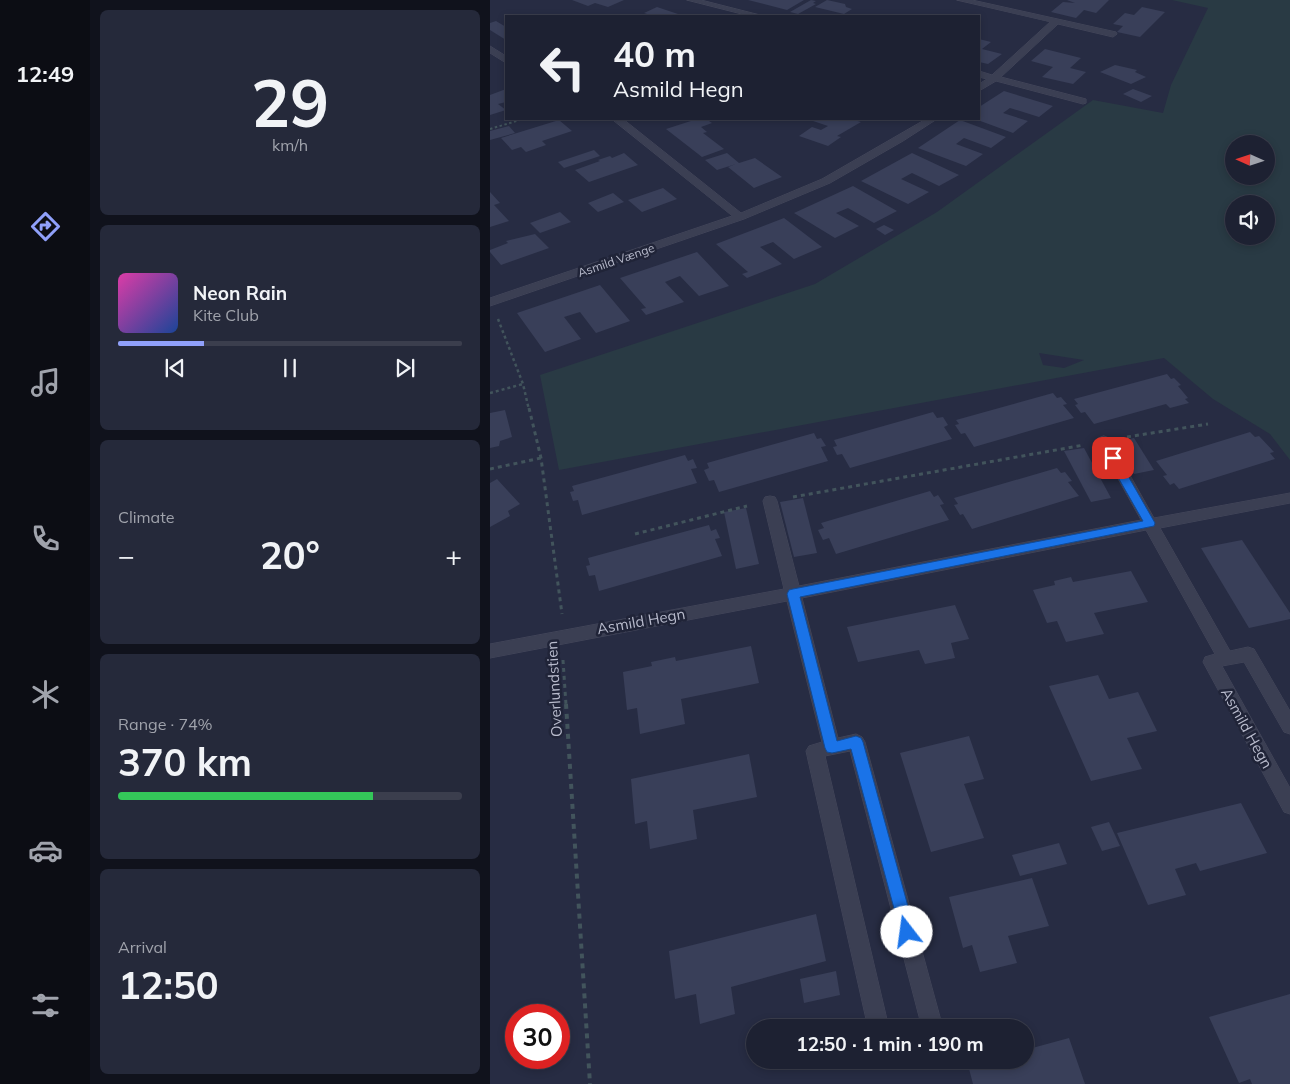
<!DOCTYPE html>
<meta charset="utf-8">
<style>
:root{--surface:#1d2132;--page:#25293a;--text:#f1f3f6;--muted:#a0a3ac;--line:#3b3e4d;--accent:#90a0fa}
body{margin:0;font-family:Mulish,sans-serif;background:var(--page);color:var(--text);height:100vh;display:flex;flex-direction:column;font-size:19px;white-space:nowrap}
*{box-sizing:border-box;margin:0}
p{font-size:16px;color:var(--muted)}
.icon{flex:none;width:28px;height:28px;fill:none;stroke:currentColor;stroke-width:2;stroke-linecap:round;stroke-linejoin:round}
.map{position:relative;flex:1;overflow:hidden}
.details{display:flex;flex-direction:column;gap:10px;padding:10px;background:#10121c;width:400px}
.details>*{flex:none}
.banner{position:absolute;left:15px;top:15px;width:475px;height:105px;border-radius:0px;box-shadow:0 2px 8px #0003,0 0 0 1px var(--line);background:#1d2132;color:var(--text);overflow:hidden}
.needle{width:32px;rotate:273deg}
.controls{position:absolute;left:735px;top:135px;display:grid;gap:10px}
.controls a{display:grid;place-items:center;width:50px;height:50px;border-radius:50%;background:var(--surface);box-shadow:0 2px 8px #0003,0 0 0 1px var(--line);font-size:25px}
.speed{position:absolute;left:15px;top:1004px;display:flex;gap:10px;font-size:25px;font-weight:700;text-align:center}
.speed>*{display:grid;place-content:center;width:65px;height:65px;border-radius:50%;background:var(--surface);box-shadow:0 2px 8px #0003,0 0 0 1px var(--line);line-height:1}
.speed .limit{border:8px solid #d22;background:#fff;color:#111}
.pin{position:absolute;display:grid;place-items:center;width:42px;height:42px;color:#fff;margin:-21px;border-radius:10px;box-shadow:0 2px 8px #0006}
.me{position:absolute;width:55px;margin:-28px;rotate:345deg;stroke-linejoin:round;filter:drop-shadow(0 0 4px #0008)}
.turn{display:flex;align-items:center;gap:18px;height:105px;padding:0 25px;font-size:22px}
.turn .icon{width:65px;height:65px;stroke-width:2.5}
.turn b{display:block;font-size:35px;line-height:42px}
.big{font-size:38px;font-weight:700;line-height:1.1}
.details .tile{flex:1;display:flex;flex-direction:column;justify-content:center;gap:8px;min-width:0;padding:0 18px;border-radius:8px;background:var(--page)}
.details .dial{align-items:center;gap:0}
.dial b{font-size:65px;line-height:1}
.song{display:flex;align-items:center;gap:15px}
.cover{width:60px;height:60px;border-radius:8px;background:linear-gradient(135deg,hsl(320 70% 55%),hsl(220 70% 35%))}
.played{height:5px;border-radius:2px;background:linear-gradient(90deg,var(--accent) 25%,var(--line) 25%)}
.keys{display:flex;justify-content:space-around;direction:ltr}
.heat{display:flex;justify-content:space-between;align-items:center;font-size:28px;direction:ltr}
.charge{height:8px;border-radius:4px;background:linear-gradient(90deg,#34c759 74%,var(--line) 0)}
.trip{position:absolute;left:256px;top:1019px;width:288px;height:50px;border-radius:25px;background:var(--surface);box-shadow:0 2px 8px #0003,0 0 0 1px var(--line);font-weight:700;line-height:50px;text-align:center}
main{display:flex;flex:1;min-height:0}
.menu{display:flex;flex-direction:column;width:90px;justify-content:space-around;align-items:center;background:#0c0d14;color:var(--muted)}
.menu .icon{width:35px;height:35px}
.menu .on{color:var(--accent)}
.menu b{font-size:22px;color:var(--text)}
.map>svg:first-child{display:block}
.green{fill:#293a44;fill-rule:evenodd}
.building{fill:#393f59}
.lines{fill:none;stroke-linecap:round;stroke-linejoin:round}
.minor-casing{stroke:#45485c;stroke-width:1}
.path-far3{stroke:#42545c;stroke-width:2;stroke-dasharray:2.5 2.5;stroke-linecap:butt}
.path-far2{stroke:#42545c;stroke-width:2.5;stroke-dasharray:3 3;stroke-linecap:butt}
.path-far1{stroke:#42545c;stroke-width:3;stroke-dasharray:4 4;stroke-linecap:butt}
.path{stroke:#42545c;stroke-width:4;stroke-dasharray:5 5;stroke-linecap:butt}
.minor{fill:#3b3f53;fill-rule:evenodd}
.route{fill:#1a73e8;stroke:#114b97}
.labels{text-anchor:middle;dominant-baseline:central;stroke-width:5;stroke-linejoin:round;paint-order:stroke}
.far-street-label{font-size:12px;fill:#b8bbcc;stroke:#202438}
.street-label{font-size:15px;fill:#b8bbcc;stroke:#202438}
</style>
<main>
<nav class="menu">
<b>12:49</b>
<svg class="icon on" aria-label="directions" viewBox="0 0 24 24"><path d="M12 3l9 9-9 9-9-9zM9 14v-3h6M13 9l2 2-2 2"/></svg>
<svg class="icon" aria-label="music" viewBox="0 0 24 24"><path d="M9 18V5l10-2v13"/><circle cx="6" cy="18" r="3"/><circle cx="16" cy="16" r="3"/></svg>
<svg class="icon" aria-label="phone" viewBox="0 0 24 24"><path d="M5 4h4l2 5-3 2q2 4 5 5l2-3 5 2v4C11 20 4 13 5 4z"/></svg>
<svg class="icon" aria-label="climate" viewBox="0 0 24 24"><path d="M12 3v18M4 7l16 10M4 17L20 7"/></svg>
<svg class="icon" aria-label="car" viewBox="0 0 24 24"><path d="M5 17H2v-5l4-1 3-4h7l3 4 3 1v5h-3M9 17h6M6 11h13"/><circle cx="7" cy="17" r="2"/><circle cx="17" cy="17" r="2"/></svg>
<svg class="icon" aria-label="filters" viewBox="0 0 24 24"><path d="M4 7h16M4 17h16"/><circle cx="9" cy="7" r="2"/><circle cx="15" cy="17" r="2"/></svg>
</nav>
<section class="details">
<div class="tile dial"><b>29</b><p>km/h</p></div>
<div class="tile">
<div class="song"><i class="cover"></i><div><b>Neon Rain</b><p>Kite Club</p></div></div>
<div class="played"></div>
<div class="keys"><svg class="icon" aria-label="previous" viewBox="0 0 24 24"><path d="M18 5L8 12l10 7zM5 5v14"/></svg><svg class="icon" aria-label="pause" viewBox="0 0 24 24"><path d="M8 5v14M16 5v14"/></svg><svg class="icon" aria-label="next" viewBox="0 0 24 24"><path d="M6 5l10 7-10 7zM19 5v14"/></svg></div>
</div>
<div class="tile"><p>Climate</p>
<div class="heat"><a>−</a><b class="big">20°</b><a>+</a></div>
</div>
<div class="tile"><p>Range · 74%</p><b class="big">370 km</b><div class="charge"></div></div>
<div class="tile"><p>Arrival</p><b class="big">12:50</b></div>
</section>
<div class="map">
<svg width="800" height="1084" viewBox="0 0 800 1084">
<rect width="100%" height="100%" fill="#272c43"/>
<path class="green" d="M682,0H800V460L780,434L723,399L674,358L69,470L50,375L325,284L447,212L603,100L673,113L681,85L718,8ZM744,144H776V176H744ZM744,204H776V236H744ZM549,353L594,360L574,368L553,365Z"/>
<g class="building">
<path d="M82,0H134L118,7L105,3L98,6Z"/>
<path d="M258,0H314L297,10Z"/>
<path d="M321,0L326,1L323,3L326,4L308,14L300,12Z"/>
<path d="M337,0L355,4L356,7L362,9L354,14L325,7Z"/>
<path d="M577,0H619L606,13L594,10L586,18L561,12L573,2L585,3Z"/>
<path d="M167,7L188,14L183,16H152L157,14L154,13Z"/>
<path d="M652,7L675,12L650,37L627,32L633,26L623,24L635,13L644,15Z"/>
<path d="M6,21L16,27V40L0,30V23Z"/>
<path d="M489,39L501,42L492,49L512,54L498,64L489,62Z"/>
<path d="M555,49L591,58L580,68L596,72L583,84L552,77L563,67L541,61Z"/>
<path d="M625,65L647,70L645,72L656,77L641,84L610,72Z"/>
<path d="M16,89V102L8,104L16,110L0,115V95Z"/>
<path d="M643,89L662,96L651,102L633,94Z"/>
<path d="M514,91L563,106L549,117L520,108L513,113L538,121L523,133L485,119H489V107Z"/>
<path d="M207,119H216L222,123L211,127L217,132L213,133L234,149L212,157L176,129Z"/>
<path d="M327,119H361L371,122L347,136L351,137L338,146L309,136L322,127L331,130L338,126L323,121Z"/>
<path d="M69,120L82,131L52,141L56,145L36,152L31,147L22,150L11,138Z"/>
<path d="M470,120L516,137L501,148L474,138L466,144L493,154L476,166L428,148Z"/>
<path d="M19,126L25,133L0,140V131Z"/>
<path d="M104,150L110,156L74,168L68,162Z"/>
<path d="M134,153L148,165L99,182L85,170L110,161L108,160L120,156L122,158Z"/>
<path d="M237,153L249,163L265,158L292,177L264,188L238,167L246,164L227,170L215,160Z"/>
<path d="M422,153L469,175L449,186L422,173L411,179L439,192L418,204L371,181Z"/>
<path d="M363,186L407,211L384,223L358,208L346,213L369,226L345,238L304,213Z"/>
<path d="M173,188L187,199L152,212L138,200Z"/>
<path d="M0,192L10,203L4,205L19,221L0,227Z"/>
<path d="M123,193L134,202L108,212L98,203Z"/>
<path d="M70,212L81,222L50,233L40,223Z"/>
<path d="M294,218L332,247L304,259L283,242L270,247L292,264L257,278L252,274L258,272L226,244Z"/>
<path d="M394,225L404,230L395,235L386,229Z"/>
<path d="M45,234L59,248L11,265L0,252V250L18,243L16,241Z"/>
<path d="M207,252L239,286L209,296L190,276L175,282L194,302L156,315L151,309L156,308L130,278Z"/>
<path d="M110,285L140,321L106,333L90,312L74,317L91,339L55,352L27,313Z"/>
<path d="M677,374L681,379L684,378L691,385L688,386L698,398L695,399L699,403L680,408L676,404L604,424L595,412L591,413L585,405L588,404L584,399Z"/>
<path d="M563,393L567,398L571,397L577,404L573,405L584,418L484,447L475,433L471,434L465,425L469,424L466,420Z"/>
<path d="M15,410L22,437L10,441L9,446L0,448V413Z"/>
<path d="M443,412L447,418L453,417L458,425L454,427L462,439L360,468L352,454L347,455L343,447L347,446L344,440Z"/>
<path d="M760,432L765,437L769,436L784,452L780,453L785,459L689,489L684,483L680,485L673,476L677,475L666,461Z"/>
<path d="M324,433L327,439L331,438L336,446L331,447L338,461L229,492L224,480L219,481L214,470L219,468L217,463Z"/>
<path d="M644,438L664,470L644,474L625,442Z"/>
<path d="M594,448L621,498L601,502L574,451Z"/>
<path d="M195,455L198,461L203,459L207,468L201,469L207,483L92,515L88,500L83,501L80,492L84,491L82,486Z"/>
<path d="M567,468L571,473L575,472L582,481L578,482L589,496L482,529L473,514L470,515L464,505L468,504L464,498Z"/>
<path d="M7,479L30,504L18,511L20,516L0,527V483Z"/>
<path d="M440,491L444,497L448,495L454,504L450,505L459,520L346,554L339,538L333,540L328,530L334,528L331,523Z"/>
<path d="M313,498L327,553L304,557L290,502Z"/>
<path d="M256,508L269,564L246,569L234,512Z"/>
<path d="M219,525L221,531L226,529L230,538L225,539L232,556L109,591L105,575L99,576L96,566L100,565L98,558Z"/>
<path d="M752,540L800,613V619L759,628L711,548Z"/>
<path d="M641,571L658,602L604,613L614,634L576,642L567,621L557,623L543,590L565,585L564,581L581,577L583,582Z"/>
<path d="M465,605L479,639L461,643L465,658L435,664L429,650L368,662L357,627Z"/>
<path d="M261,646L269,683L191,699L195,724L150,734L147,708L137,710L133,672L162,666L161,662L185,657L186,661Z"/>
<path d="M608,675L619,699L648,692L667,731L637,738L652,769L601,781L559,686Z"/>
<path d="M479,736L494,779L474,784L494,838L441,852L410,753Z"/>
<path d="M259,754L267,797L203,810L207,839L160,849L157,821L145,824L141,779Z"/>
<path d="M751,803L777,853L710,871L706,863L685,869L696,895L658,905L627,833Z"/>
<path d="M619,822L630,846L612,851L601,827Z"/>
<path d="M569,843L577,864L530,876L522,855Z"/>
<path d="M542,878L559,926L518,936L527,963L490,972L482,945L473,948L459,897Z"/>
<path d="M326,914L336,961L241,987L245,1014L210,1024L206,994L185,999L179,951Z"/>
<path d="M346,971L350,995L314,1003L310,979Z"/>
<path d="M800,994V1084H762L760,1079L749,1083L719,1017Z"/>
<path d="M579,1038L595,1084H483L478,1065L497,1060H535V1050Z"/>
</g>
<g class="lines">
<g class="minor-casing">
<g id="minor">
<path d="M197,0H211L274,16H260Z"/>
<path d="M467,0H482L626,32L627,34L623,37L568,24L511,77L596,99V103L593,104L506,81L489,91V84L497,79L489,77V71L502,75L560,22Z"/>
<path d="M0,46L16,56V63L0,53Z"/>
<path d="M122,119H133L251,213L332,179L436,119H447L413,141L340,183L254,219L0,306V298L242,216Z"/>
<path d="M614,436L619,438L664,518L800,493V503L670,528L740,651L758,647L764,649L800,711V734L794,732L754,662L732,666L800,788V814L794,812L713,662L715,657L725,654L656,530L312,598L348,738L366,734L372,737L375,742L453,1028H432L360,751L335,756L399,1028H378L316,751L319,746L332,742L297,601L0,658V644L294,589L273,501L275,497L280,496L285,497L287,501L309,586L651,520L607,441L609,438Z"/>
</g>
</g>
<path class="path-far3" d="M0,129L33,119"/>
<g class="path-far2">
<path d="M8,319L33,384L39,410"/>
<path d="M0,393L33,384"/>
</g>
<g class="path-far1">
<path d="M39,408L51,458L72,614"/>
<path d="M637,437L718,424"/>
<path d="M0,469L51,458"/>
<path d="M303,497L594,445"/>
<path d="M145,534L257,506"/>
<path d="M73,660L76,705"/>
</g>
<path class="path" d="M76,704L100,1084"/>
<use href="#minor" class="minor"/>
</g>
<path class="route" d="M623,454L626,455L665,523L664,526L310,597L347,741L366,736L371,738L373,742L425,932L423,938L417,940L412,938L361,749L342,753L337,752L335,748L297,594L299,590L303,589L653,521L617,458Z"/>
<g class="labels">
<g class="far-street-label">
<text transform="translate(126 260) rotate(-19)">Asmild Vænge</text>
</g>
<g class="street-label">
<text transform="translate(151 621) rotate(-10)">Asmild Hegn</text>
<text transform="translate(64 689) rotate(-93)">Overlundstien</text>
<text transform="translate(757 728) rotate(61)">Asmild Hegn</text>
</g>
</g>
</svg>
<div class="controls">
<a><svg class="needle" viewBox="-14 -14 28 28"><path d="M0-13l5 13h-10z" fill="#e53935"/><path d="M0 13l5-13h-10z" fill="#a0a3ac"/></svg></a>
<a><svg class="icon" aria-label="sound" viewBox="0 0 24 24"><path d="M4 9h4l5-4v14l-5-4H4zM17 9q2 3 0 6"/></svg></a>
</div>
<div class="speed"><div class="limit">30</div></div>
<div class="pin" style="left:623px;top:458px;background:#d93025"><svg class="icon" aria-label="arrive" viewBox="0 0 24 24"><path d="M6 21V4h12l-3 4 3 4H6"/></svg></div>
<svg class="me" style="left:417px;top:932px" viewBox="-20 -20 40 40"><circle r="19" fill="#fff"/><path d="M0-13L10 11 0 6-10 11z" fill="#1a73e8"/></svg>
<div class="trip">12:50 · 1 min · 190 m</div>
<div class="banner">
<div class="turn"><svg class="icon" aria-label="left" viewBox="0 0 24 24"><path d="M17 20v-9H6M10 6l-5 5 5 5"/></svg><div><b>40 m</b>Asmild Hegn</div></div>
</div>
</div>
</main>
